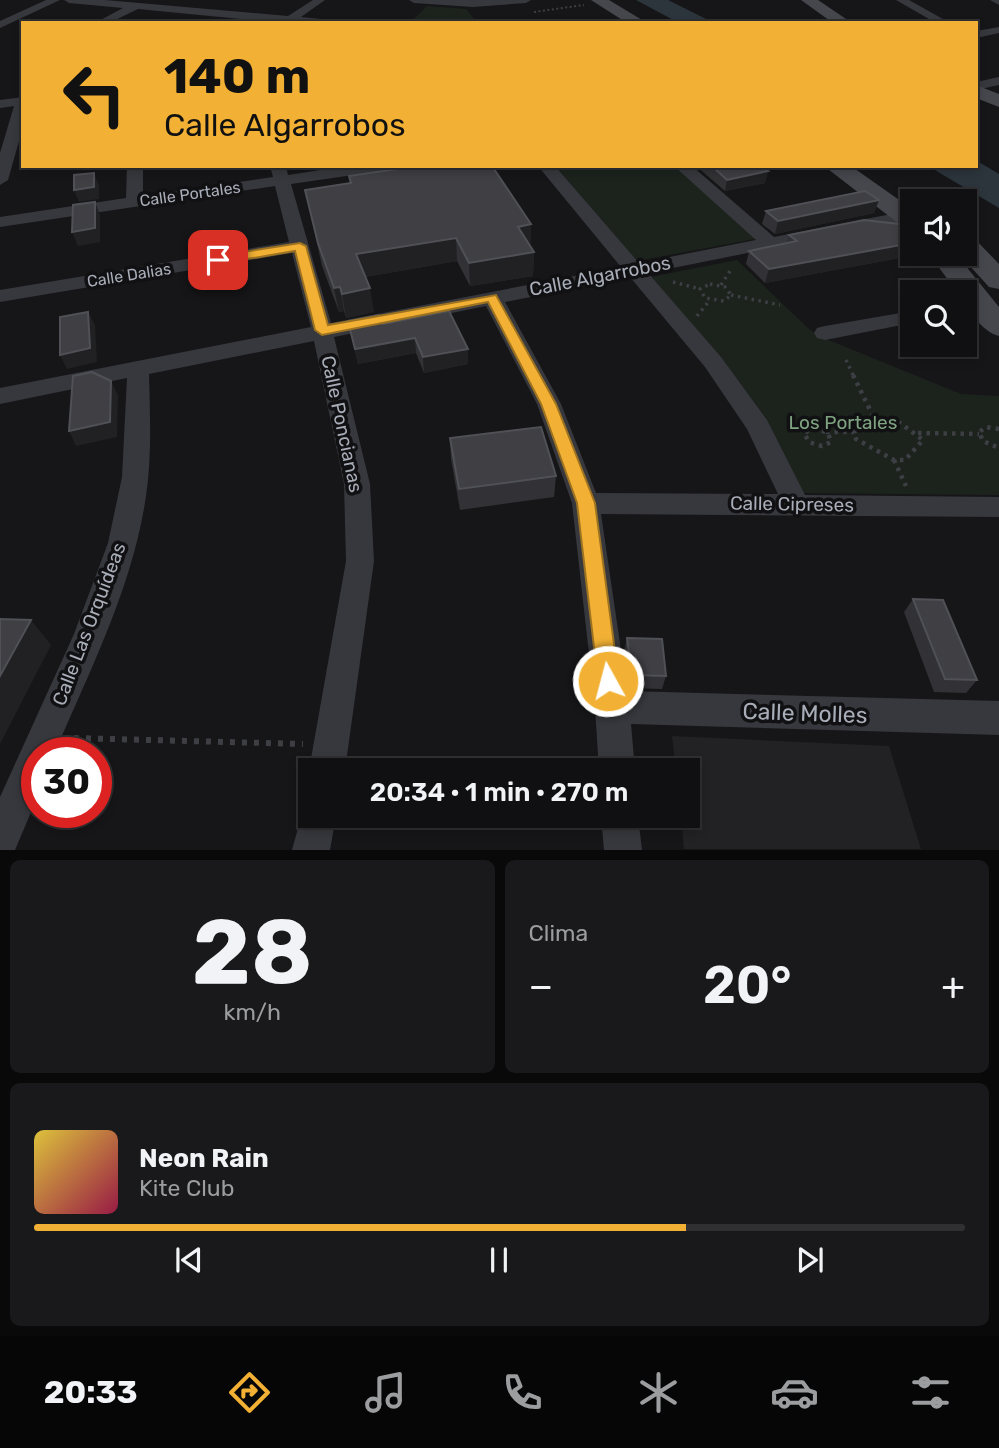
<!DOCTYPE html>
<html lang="es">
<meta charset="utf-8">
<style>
:root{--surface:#101012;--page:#19191b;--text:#f1f3f6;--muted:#9c9d9f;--line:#303032;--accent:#f2b134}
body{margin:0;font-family:Rubik,sans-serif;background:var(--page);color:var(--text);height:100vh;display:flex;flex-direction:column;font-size:26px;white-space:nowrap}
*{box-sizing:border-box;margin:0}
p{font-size:23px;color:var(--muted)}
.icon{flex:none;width:38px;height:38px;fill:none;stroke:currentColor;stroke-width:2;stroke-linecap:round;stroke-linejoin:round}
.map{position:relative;height:850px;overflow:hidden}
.details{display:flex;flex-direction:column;gap:10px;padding:10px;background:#09090a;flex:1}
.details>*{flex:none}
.banner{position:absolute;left:21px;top:21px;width:957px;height:147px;border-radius:0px;box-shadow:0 4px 10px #0003,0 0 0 2px var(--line);background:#f2b134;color:#111;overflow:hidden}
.controls{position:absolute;left:900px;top:189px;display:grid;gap:14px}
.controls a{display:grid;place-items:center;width:77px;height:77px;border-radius:0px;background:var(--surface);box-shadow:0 4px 10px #0003,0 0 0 2px var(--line);font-size:35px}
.speed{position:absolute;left:21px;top:737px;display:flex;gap:14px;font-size:35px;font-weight:700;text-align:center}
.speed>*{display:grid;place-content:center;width:91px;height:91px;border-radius:50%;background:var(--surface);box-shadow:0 4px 10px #0003,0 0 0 2px var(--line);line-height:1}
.speed .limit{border:10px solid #d22;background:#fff;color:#111}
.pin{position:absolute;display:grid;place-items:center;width:60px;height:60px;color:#fff;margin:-30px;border-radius:14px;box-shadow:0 4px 10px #0006}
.me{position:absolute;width:77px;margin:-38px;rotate:353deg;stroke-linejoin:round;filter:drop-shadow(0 0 5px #0008)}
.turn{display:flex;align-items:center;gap:24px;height:147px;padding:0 28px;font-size:32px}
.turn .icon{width:91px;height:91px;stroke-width:2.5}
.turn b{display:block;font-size:49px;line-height:60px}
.big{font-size:52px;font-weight:600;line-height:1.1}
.details .tile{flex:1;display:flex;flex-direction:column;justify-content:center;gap:10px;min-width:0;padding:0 24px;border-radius:10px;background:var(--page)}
.details .dial{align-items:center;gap:0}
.dial b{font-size:91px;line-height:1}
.song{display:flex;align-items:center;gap:21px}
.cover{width:84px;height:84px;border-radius:10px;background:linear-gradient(135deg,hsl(50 70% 55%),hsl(340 70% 35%))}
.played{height:7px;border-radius:4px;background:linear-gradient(90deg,var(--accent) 70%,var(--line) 70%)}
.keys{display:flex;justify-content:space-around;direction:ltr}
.heat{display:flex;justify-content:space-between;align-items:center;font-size:38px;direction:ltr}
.details .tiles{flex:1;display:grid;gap:10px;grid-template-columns:1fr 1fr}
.tile:last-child{grid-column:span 2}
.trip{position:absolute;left:298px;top:758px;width:402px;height:70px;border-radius:0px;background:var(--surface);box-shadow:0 4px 10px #0003,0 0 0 2px var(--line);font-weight:600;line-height:70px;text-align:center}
.tabs{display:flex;height:112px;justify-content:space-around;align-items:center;background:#060607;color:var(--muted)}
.tabs .icon{width:49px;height:49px}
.tabs .active{color:var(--accent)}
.tabs b{font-size:32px;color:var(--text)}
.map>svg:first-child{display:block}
.built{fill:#222225}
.green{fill:#1c231d}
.water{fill:#2c353c}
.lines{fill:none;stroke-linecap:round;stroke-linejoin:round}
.path-far3{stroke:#3d3f44;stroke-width:2;stroke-dasharray:2 2.5;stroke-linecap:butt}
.path-far2{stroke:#3d3f44;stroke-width:3.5;stroke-dasharray:2.5 4.5;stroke-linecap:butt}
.path-far1{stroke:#3d3f44;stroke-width:4.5;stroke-dasharray:3.5 5;stroke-linecap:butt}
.path{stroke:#3d3f44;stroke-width:6;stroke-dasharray:5 7;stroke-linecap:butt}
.street{fill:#37383d;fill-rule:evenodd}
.secondary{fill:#45474d;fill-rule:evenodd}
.wall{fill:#323236}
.shaded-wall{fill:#212124}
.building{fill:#3f3f44;stroke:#4f5156;stroke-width:2}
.route{fill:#f2b134;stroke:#9d7322;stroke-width:2}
.labels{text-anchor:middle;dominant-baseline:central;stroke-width:7;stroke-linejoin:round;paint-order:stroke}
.far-street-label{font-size:16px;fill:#a8adb8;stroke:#111113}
.street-label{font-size:19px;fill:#a8adb8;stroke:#111113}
.park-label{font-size:19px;fill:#7fa381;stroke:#111113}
.near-street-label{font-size:23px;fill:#a8adb8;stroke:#111113}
</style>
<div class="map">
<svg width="999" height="850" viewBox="0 0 999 850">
<rect width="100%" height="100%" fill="#161618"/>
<path class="built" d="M672,736L889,746L921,849H684L681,816H688V770H676Z"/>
<g class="green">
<path d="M427,6L466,9L478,23H410Z"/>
<path d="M555,166H679L760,238L637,261Z"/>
<path d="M737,260L810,330L826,339L961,394L999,396V495L803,493L650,277Z"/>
</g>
<g class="water">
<path d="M636,0H668L714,23H679Z"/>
<path d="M977,161L999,174V208L928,166H976Z"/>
</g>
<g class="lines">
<path class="path-far3" d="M534,12L584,5"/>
<g class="path-far2">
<path d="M673,282L700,289"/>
<path d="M710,284L725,287L731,295L724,301L705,298L700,289Z"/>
<path d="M721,285L732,268"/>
<path d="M731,295L780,305"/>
<path d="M697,316L710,300"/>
<path d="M846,360L854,377"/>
</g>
<g class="path-far1">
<path d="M853,375L873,416"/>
<path d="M873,416L900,423L923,440L905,460H894L856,439L854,432Z"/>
<path d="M814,428L828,433L831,442L822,446L809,442L804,433Z"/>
<path d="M999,429L986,427L979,432L983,441L999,448"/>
<path d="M826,432H854"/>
<path d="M918,433L979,434"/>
<path d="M894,460L906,486"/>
</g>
<path class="path" d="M74,738L303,744"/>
<g class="street">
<path d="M46,0H60L0,28V21Z"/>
<path d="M64,0H105L288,16L313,0H325L301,17L331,20L336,23H281L138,9L109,23H95L123,8L69,3Z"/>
<path d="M409,0H531L526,3L473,7L414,3Z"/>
<path d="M896,0H909L950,23H936Z"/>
<path d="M990,0H999V5Z"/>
<path d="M634,17L640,20L638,22L602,23Z"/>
<path d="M999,27V33L976,38V31Z"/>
<path d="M999,77V85L976,90V82Z"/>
<path d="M23,97V127L8,180L0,185V153L14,106L0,108V100Z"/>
<path d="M127,166H143V196L273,177L270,166H286L288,175L346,166H389L381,171L291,184L331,323L621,267L538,166H555L639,263L756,240L674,166H692L774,237L912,210V220L648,273L721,357L767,420L805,495L999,497V517L601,514L627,691L999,701V735L631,724L635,770H599L595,707L572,503L537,404L486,306L334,337L370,484L374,561L345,770H309L346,561L344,484L314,341L149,374C150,415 152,456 146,496C133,586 90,670 55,752H37V798L15,850H0V797L74,634L108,543L122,477L127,378L0,404V388L311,327L292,253L0,302V290L289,242L275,186L0,227V217L126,198ZM630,277L705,367L747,429L778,494L596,493L561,404L505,302Z"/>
<path d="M964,310L998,312L999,320L964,322Z"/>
<path d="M912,311V323L825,340L817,338L814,333L817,328L825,326Z"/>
<path d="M310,801V816H336L330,850H292L305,803Z"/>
<path d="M601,816H638L642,850H604Z"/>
</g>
<g class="secondary">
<path d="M591,0H609L647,23H627Z"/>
<path d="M801,0H818L852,23H833Z"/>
<path d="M976,85L999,94V107L976,98Z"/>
<path d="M824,166H851L912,209V230L903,227Z"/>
<path d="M964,235L973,237L999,264V289L989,287L959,254H964Z"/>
<path d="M929,254H956L999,307V336C983,332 964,309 964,292H957Z"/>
</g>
</g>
<g class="wall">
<path d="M696,166H761L768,171L765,183L725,191Z"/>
<path d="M349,176L531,224L530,247L534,252L533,276L470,286L457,261L365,277L374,312L346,318L344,311L339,312L322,266L305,190L350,183Z"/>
<path d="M879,200L874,213L775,234L762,224L766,211Z"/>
<path d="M789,235L912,254H921L765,283L746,264L749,251L786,243Z"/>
<path d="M348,321L383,324L468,364L424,373L416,353L358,364Z"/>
<path d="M450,438L556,476L554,497L460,510L451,459Z"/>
<path d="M913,599L977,680L966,693L934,692L904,612Z"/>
<path d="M627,638L666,676L662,689L629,688L624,651Z"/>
</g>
<g class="shaded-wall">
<path d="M768,171L765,183L725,191L727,180Z"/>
<path d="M94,173L99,185V199L79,202L74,190Z"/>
<path d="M879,200L874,213L775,234L778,221Z"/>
<path d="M95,202L100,215V242L78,246L72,232Z"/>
<path d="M531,224L530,247L518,227Z"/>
<path d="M456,238L457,261L359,278L356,254Z"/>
<path d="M912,243V254H921L765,283L769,269Z"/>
<path d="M534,252L533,276L470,286L469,263Z"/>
<path d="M340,287L344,311L339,312L334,288Z"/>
<path d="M370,288L374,312L346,318L342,294Z"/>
<path d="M88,312L95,325L97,362L67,369L60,355Z"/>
<path d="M415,338L416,353L358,364L355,349Z"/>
<path d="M468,349V364L424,373L423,357Z"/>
<path d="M111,381L118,395L117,437L76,446L69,431Z"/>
<path d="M31,620L51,645L0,744V676Z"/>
</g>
<g class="building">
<path d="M418,166H492L531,224L518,227L534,252L469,263L456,238L356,254L370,288L342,294L340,287L334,288L318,243L305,190L351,183L349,176Z"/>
<path d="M712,166H761L768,171L727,180Z"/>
<path d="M94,173V187L74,190V175Z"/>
<path d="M865,191L879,200L778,221L766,211Z"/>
<path d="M95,202V228L72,232L73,205Z"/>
<path d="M864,220L908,225L912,228V243L769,269L749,251L797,241L789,235Z"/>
<path d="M449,311L468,349L423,357L415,338L355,349L348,321L379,315L383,324Z"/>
<path d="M88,312L90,348L60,355V317Z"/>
<path d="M92,372L111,381L110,422L69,431L73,376Z"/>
<path d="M541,427L556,476L459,489L450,438Z"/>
<path d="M913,599L943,600L977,680L945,679Z"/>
<path d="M0,619L31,620L0,676Z"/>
<path d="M627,638L662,639L666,676L632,675Z"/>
</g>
<path class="route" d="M300,243L306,246L328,325L496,295L556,404L595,503L619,681L616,689L608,691L601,689L598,681L577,503L541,404L488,302L322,335L315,330L295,251L218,264L212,260L218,256Z"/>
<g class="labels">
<g class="far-street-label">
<text transform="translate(190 194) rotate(-8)">Calle Portales</text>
<text transform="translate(129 275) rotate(-9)">Calle Dalias</text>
</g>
<g class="street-label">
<text transform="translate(600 276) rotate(-11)">Calle Algarrobos</text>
<text transform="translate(342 424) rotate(78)">Calle Poncianas</text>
<text transform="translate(792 504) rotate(1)">Calle Cipreses</text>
<text transform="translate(89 624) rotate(-69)">Calle Las Orquídeas</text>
</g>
<g class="park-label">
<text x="843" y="422">Los Portales</text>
</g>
<g class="near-street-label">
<text transform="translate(805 713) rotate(2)">Calle Molles</text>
</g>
</g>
</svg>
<div class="controls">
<a><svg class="icon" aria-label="sound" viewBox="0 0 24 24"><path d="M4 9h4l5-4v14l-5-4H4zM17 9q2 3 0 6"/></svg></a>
<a><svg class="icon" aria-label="search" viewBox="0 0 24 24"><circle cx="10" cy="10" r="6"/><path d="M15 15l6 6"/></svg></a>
</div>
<div class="speed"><div class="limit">30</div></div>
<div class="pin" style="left:218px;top:260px;background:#d93025"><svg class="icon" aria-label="arrive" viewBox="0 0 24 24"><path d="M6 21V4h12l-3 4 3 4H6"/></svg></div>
<svg class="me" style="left:608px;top:681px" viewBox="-20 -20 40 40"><circle r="17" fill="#f2b134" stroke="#fff" stroke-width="3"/><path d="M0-11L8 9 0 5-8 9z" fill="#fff"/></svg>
<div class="trip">20:34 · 1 min · 270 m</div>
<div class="banner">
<div class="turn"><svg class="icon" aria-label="left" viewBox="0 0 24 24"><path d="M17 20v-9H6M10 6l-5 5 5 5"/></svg><div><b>140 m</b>Calle Algarrobos</div></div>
</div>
</div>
<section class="details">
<div class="tiles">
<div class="tile dial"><b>28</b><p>km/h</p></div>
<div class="tile"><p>Clima</p>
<div class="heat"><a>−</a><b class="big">20°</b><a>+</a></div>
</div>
<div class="tile">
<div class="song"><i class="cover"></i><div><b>Neon Rain</b><p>Kite Club</p></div></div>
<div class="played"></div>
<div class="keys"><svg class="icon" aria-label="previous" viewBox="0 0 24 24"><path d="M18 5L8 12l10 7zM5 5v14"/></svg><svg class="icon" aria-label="pause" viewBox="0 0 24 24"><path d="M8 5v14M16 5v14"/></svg><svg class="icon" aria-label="next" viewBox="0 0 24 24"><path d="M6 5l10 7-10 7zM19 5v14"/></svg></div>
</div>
</div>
</section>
<nav class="tabs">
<b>20:33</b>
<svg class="icon active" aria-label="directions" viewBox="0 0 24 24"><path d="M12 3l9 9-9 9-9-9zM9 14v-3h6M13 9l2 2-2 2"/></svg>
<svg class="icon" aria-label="music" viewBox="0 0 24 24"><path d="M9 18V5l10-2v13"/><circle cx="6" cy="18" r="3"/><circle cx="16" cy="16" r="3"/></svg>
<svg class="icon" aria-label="phone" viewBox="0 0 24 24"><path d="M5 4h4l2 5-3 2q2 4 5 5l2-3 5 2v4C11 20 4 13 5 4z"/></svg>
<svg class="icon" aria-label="climate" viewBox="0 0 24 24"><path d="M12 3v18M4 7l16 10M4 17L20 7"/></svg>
<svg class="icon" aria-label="car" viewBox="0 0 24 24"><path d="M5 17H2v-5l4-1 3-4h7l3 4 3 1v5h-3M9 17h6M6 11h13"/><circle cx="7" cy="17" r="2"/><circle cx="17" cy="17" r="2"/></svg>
<svg class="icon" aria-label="filters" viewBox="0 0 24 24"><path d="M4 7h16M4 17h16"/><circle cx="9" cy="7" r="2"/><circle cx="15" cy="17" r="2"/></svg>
</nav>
